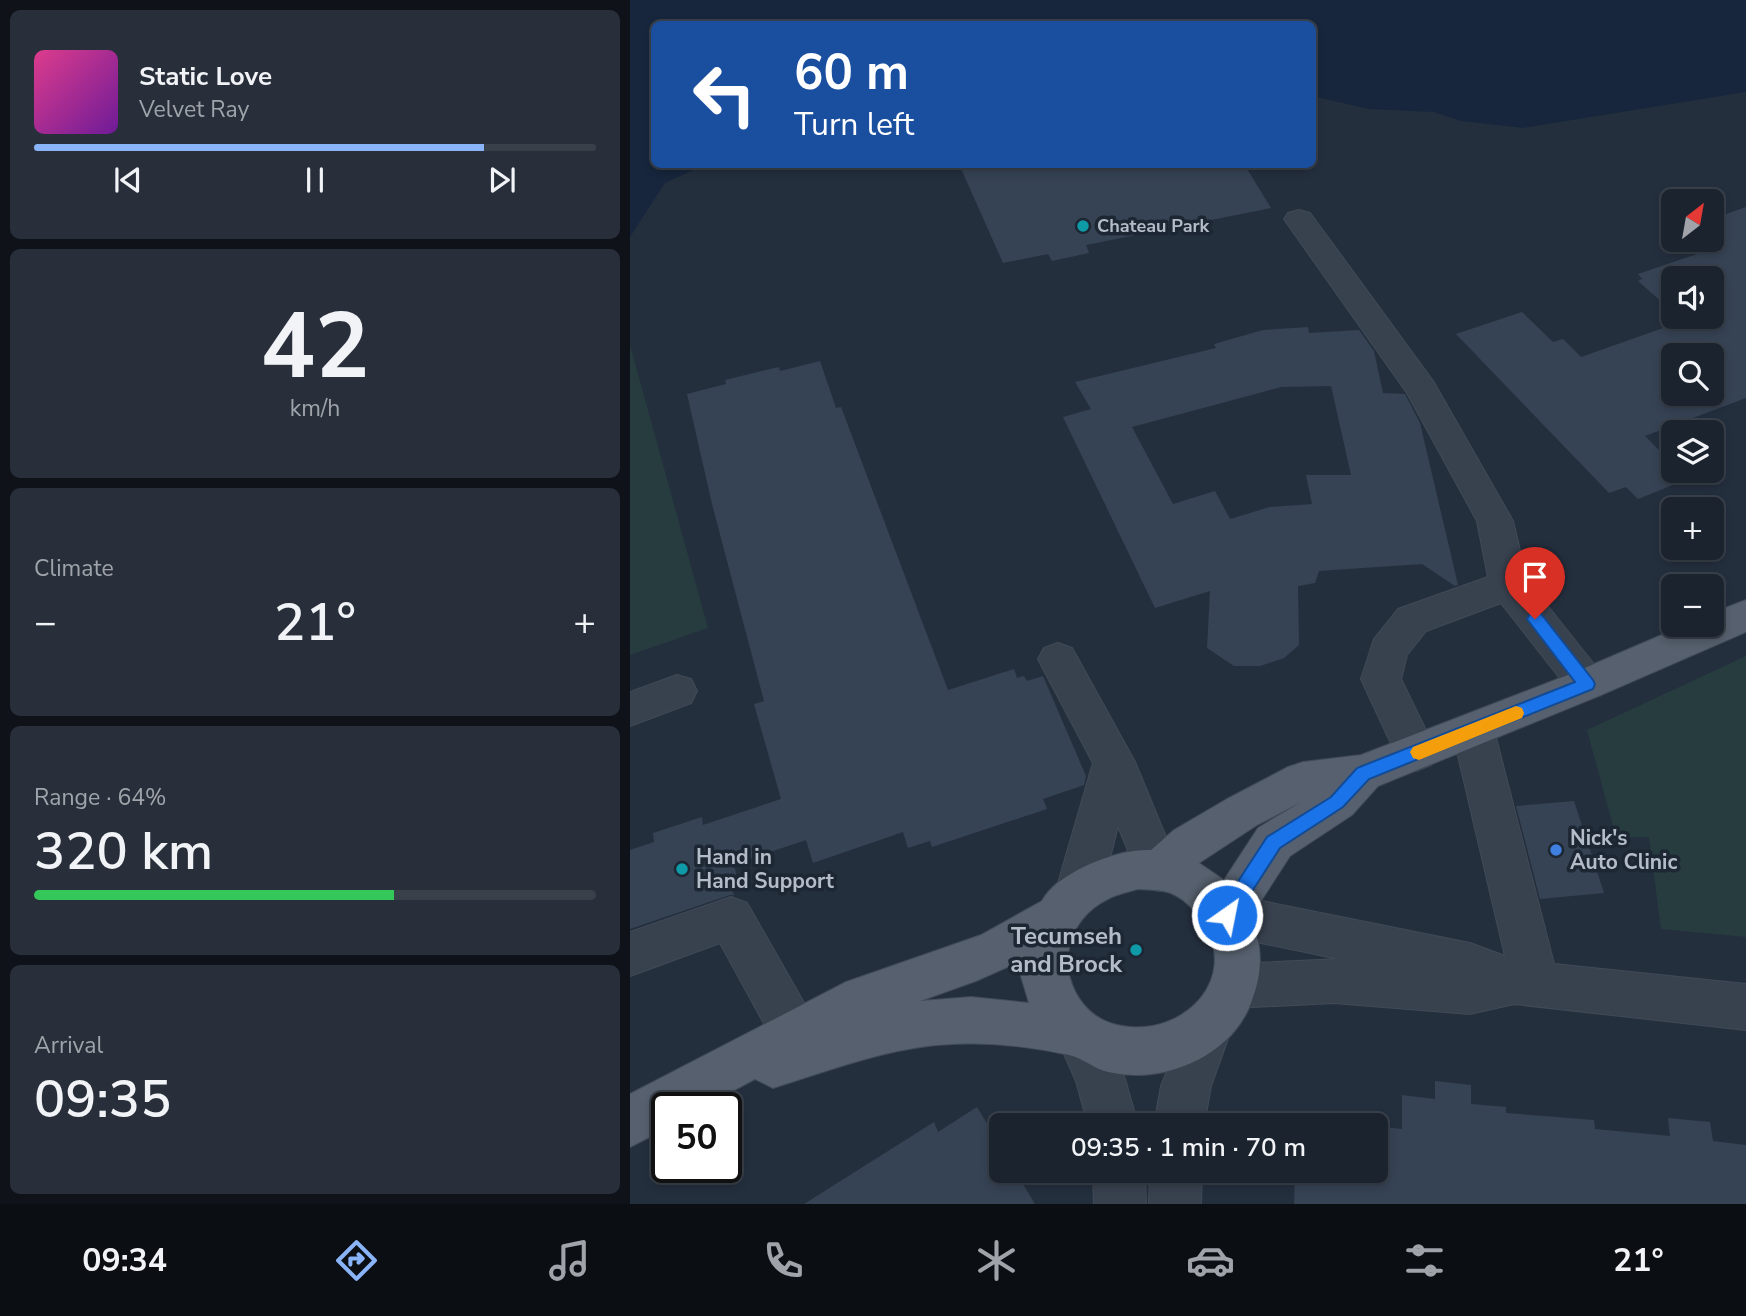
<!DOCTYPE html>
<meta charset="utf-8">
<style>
:root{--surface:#1b232e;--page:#282f3a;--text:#f1f3f6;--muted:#a0a4aa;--line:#39404a;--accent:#8ab4f8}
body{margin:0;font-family:"Nunito Sans",sans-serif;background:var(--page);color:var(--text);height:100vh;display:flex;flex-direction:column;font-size:26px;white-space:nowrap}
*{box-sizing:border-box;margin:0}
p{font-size:23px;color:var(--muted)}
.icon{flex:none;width:38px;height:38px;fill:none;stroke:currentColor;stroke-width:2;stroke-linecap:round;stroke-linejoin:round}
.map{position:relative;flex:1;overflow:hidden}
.drawer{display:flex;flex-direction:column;gap:10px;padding:10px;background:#0f1319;width:630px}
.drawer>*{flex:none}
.hud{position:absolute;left:21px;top:21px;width:665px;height:147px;border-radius:10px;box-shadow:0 4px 10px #0003,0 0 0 2px var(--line);background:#1a4fa0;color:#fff;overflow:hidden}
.needle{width:46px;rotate:31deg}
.tools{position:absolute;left:1031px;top:189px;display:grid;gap:14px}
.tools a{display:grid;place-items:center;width:63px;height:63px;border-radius:10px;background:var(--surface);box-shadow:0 4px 10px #0003,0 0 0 2px var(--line);font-size:35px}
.speed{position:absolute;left:21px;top:1092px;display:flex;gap:14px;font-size:35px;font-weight:700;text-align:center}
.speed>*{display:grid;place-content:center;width:91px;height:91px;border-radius:50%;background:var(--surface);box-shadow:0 4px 10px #0003,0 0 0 2px var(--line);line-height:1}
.speed .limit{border:4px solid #111;border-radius:10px;background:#fff;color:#111}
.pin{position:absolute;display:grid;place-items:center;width:60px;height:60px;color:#fff;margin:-72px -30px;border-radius:50% 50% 50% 0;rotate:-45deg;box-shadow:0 0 7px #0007}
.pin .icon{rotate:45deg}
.me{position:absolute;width:77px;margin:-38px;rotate:33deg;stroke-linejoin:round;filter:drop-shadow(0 0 5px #0008)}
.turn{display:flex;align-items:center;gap:24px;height:147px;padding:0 28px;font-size:32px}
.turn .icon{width:91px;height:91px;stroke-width:2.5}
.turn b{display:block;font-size:49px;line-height:60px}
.big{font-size:52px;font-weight:600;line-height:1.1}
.drawer .card{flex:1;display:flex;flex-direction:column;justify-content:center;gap:10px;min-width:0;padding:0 24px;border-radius:10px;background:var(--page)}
.drawer .dial{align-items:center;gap:0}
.dial b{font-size:91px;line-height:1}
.song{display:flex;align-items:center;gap:21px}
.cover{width:84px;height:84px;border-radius:10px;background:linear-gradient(135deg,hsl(330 70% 55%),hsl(280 70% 35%))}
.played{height:7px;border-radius:4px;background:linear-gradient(90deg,var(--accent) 80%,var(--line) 80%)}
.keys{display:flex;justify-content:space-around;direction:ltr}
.heat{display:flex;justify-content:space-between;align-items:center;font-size:38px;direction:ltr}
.charge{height:10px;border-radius:5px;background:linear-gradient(90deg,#34c759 64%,var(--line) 0)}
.trip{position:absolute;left:359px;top:1113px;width:399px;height:70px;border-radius:10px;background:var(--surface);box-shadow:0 4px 10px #0003,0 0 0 2px var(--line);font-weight:600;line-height:70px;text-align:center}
.tabs{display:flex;height:112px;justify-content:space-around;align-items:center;background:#0b0e12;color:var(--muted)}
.tabs .icon{width:49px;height:49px}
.tabs .on{color:var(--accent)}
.tabs b{font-size:32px;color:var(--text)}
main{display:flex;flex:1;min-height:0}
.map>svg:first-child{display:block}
.green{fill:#263c3f}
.water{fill:#17263c}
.building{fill:#364354;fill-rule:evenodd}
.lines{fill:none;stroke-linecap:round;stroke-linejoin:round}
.minor-casing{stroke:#414a57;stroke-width:2}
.major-casing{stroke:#414a57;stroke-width:2}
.minor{fill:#38414e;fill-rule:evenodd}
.major{fill:#56606e;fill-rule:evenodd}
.route{fill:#1a73e8;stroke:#114b97;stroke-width:2}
.slow{fill:#f59e0b}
.culture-dot{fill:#0f9aa8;stroke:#1d2633;stroke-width:2.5}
.shop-dot{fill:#3f7fe0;stroke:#1d2633;stroke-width:2.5}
.labels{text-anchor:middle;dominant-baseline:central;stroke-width:7;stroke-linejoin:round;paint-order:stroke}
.far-poi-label{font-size:18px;font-weight:bold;fill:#b4bcc9;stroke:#1d2633;text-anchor:start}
.poi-label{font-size:21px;font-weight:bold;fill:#b4bcc9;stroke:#1d2633;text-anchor:start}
.near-poi-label{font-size:24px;font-weight:bold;fill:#b4bcc9;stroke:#1d2633;text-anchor:end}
</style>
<main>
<section class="drawer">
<div class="card">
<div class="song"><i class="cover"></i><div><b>Static Love</b><p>Velvet Ray</p></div></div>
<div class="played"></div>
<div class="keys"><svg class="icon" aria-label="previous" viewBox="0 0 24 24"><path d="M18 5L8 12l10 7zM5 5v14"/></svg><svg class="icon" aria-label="pause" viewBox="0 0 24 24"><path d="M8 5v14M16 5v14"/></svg><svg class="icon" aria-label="next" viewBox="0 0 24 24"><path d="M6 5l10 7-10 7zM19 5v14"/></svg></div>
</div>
<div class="card dial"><b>42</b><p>km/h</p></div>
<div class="card"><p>Climate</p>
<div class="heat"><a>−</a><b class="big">21°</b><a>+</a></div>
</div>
<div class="card"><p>Range · 64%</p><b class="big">320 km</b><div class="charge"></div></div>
<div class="card"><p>Arrival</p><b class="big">09:35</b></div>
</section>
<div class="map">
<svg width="1116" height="1204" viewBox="0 0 1116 1204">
<rect width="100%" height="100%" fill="#242f3e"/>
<g class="green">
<path d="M0,345L78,628L0,655Z"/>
<path d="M1116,656V937L1031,929L1019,837H986L957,730Z"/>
</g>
<path class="water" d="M0,0H1116V92L893,128L831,121L804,112L738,109L683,96L682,24H24V164L74,165L35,183L0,237Z"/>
<g class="building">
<path d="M329,164H614L641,208L456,245L459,253L422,261L418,254L373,263Z"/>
<path d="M1116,207V398L1015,436L1043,464V485L1008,499L996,487L979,493L826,334L892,312L923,342L933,339L951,357L1053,321L1048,317H1082V278H1043V312L1008,281L1012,279L1008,274L1067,254L1050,240H1082V219ZM1043,355H1082V394H1043Z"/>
<path d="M678,327L679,333L729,330L744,351L753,393L775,394L790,423L828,585L825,586L792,564L689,571L685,583L668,586L669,645L654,658L630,666H604L577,648L580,591L525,608L433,417L461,409L445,382L586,348L584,344L633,330ZM701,386L721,475H676L682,504L640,507L600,519L585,491L543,504L502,427L651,387Z"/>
<path d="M190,361L206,408L211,407L318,690L384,669L387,678L394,676L397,681L413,676L456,776L454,785L413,799L417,809L302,847L300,841L278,848L273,832L183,863L176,840L104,864L109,889L103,891L104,895H100L0,929V850L24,842L23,833L72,817L73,825L151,799L124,704L134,701L82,504L57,394L96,384L95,380L149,367L150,371Z"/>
<path d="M944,801L974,893L910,899L886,806Z"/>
<path d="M805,1081L841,1085V1104L876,1107V1113L964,1120L965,1129L1040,1136L1038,1118L1080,1122L1083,1141L1116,1145V1204H664L665,1171H746V1126L772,1129V1095L805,1099Z"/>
<path d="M347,1107L371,1147V1171H385L405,1204H174L304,1122L308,1132Z"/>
<path d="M667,1118L735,1125H667Z"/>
</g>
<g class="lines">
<g class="minor-casing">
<g id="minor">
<path d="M669,210L680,213L803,381L883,521L897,580L971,673L977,684L971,695L957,700L943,695L871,603L796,631L777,655L771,679L807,753L801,765L786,771L771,765L731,679L744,639L768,609L858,577L847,521L777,393L654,219L658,213Z"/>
<path d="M428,643L442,648L505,762L550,871L544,885L528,891L512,885L488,826L472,890L465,904L449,910L433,904L426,890L463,763L408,659L414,648Z"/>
<path d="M47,675L61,679L67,691L61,703L0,726V692Z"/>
<path d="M843,713L858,718L864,730L924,964L1116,984V1030L884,1004L840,1014L704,1003L604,1008L587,1002L580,986L587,970L604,964L709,959L597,936L581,930L574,915L581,900L597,894L840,943L875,956L822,730L828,718Z"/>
<path d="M101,897L117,903L182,1017L189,1033L182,1049L165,1056L148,1049L90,943L0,976V932Z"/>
<path d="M579,1002L596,1009L603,1025L581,1086L574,1125H524L531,1086L562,1009Z"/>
<path d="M449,1010L466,1017L495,1079L508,1125H458L446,1081L425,1033L432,1017Z"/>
<path d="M463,1171H515L516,1204H464Z"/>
<path d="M520,1171H572L571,1204H519Z"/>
</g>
</g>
<g class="major-casing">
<path id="major" d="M1116,600V632L971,695L748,786L722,815L660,856L620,918C635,950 632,978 618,1010C594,1060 530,1084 478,1072C464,1069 453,1058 439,1055C403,1047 361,1042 323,1044C262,1046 201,1070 143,1088L125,1079L71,1108H37V1128L0,1147V1094L216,982L351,935L412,901C427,872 489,848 521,850L544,830L597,799L658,767L673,762L731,755L943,673L1055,625H1082V613ZM671,802L628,828L594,880L569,863L627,825ZM508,889C520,890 534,889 545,895C557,901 567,913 574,924C608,979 556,1032 500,1027C481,1025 467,1020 454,1005C425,970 436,919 478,899C487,894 498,892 508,889ZM391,961L390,973L399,1003L341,997L290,1001L346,981Z"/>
</g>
<use href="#minor" class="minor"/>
<use href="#major" class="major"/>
</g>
<path class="route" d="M905,613L911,614L963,680L965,684L963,689L739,779L713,807L650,848L603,921L597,924L590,921L587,915L590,909L637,837L701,797L727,768L945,682L900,623L897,619L900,614Z"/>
<path class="slow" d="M886,706L892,708L894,713L892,718L789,760L783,758L780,752L783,747Z"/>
<g class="culture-dot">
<circle cx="453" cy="226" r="7"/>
<circle cx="52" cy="869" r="7"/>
<circle cx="506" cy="950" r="7"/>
</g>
<circle class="shop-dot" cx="926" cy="850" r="7"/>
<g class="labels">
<g class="far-poi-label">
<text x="467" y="226">Chateau Park</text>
</g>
<g class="poi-label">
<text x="940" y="838">Nick's<tspan x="940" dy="24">Auto Clinic</tspan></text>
<text x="66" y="857">Hand in<tspan x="66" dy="24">Hand Support</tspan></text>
</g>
<g class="near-poi-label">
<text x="492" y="936">Tecumseh<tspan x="492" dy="28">and Brock</tspan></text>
</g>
</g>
</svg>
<div class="tools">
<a><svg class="needle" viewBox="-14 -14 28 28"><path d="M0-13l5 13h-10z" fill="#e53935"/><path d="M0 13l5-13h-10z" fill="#a0a4aa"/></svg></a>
<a><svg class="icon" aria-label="sound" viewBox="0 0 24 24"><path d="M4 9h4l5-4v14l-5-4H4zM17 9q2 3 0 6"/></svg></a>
<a><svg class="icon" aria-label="search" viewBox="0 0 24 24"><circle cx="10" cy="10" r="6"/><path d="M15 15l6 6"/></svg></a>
<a><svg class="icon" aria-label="layers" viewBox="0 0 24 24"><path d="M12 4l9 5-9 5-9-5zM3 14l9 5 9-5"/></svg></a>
<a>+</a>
<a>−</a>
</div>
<div class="speed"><div class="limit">50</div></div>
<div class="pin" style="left:905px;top:619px;background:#d93025"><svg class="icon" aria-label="arrive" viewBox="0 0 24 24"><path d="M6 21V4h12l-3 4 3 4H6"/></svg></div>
<svg class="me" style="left:597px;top:915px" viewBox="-20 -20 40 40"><circle r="17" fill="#1a73e8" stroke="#fff" stroke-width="3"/><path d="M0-11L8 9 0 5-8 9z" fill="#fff"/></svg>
<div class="trip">09:35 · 1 min · 70 m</div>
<div class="hud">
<div class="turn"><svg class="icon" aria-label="left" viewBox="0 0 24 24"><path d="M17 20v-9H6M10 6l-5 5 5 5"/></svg><div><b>60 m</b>Turn left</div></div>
</div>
</div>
</main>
<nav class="tabs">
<b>09:34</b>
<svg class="icon on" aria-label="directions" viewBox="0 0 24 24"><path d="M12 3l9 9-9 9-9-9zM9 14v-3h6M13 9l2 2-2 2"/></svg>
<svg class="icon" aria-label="music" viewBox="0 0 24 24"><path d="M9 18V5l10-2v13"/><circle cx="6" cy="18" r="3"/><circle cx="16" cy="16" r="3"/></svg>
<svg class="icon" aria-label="phone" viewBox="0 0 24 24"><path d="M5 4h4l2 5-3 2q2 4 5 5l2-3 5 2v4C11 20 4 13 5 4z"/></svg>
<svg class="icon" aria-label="climate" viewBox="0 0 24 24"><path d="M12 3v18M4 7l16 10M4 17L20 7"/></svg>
<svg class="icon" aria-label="car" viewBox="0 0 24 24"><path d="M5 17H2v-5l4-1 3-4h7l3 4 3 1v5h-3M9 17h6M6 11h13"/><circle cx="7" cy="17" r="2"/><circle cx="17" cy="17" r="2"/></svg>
<svg class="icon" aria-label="filters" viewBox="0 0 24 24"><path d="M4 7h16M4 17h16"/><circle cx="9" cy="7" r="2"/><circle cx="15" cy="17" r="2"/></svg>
<b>21°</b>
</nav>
